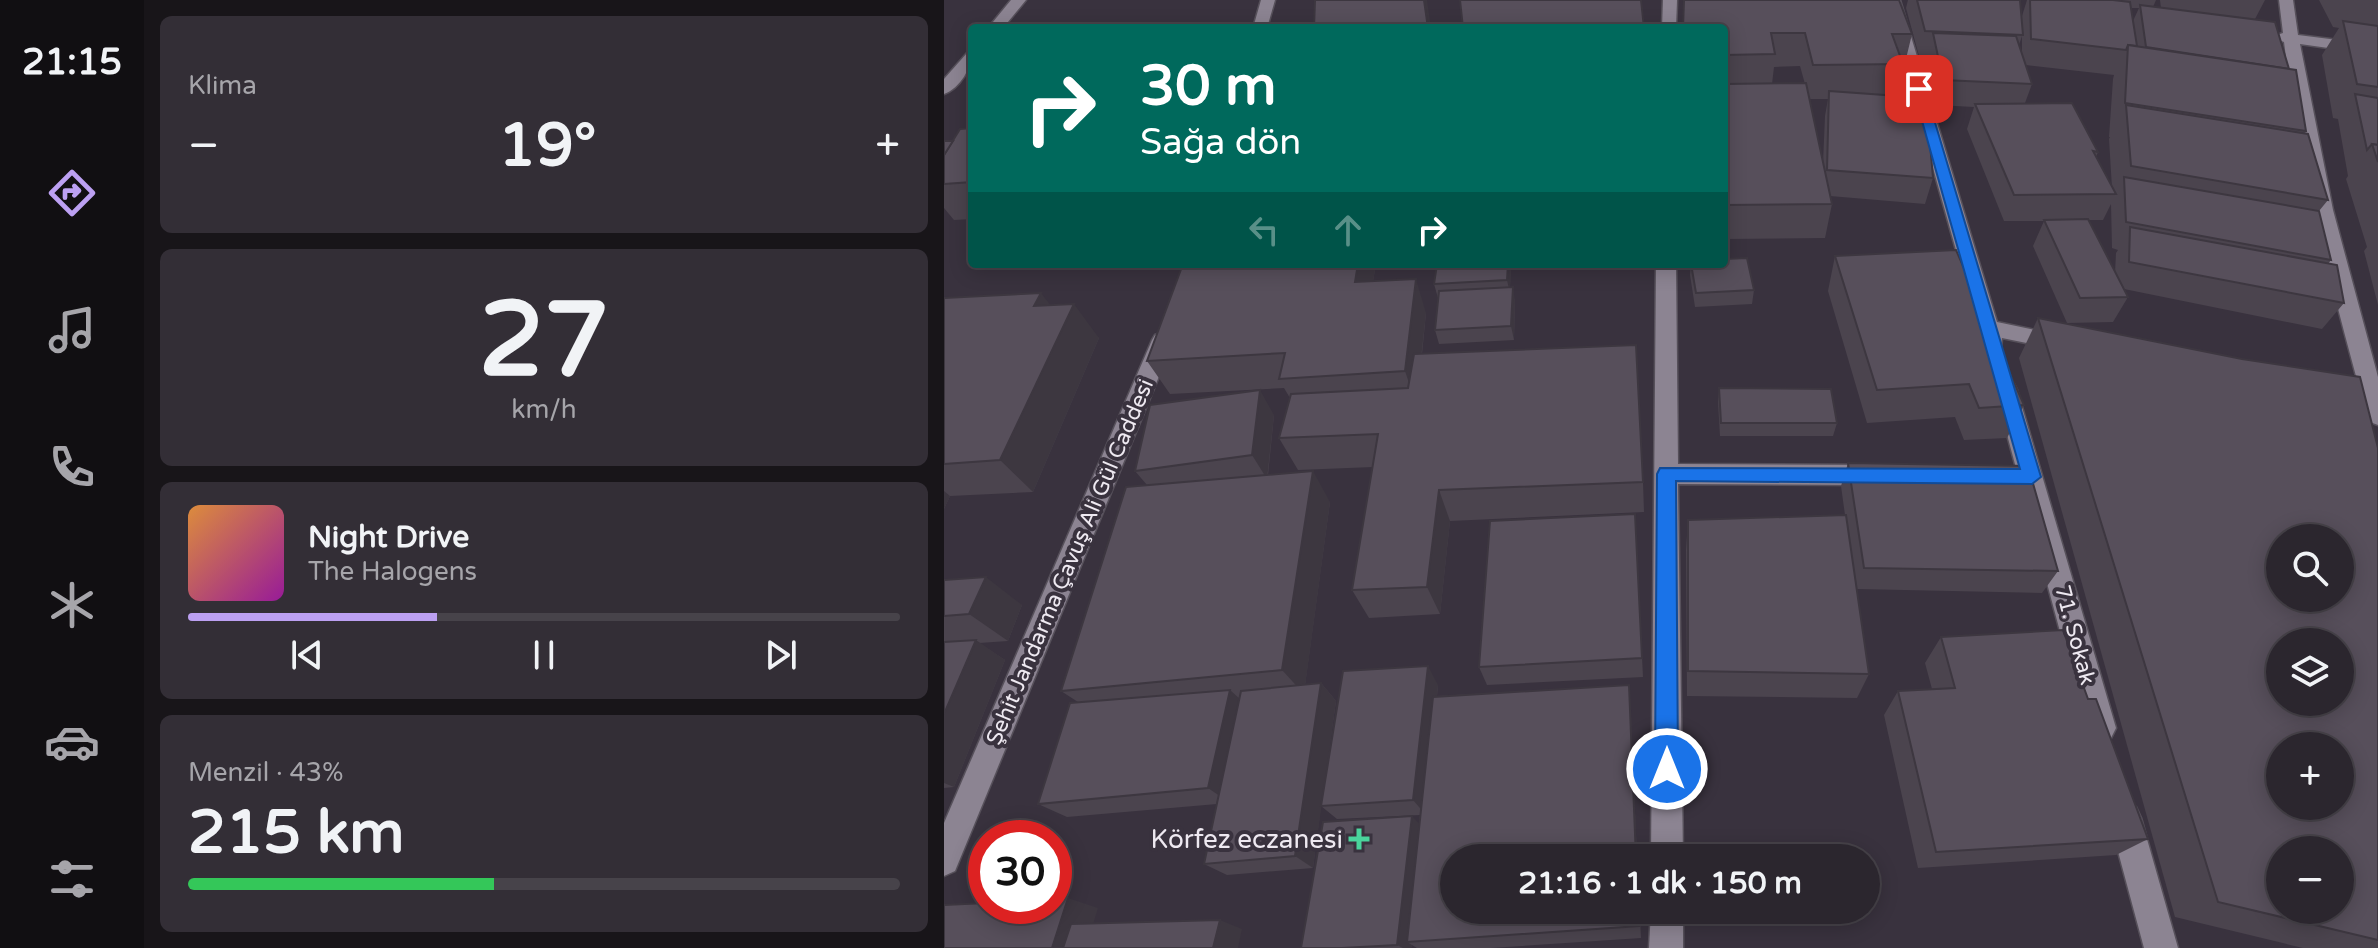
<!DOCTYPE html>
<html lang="tr">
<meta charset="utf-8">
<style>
:root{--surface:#2b262e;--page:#332e36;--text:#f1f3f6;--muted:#a6a5aa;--line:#47434a;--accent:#bca0f2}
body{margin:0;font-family:"Varela Round",sans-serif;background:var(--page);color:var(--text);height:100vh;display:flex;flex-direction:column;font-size:30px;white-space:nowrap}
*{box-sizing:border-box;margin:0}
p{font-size:26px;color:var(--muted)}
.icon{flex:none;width:44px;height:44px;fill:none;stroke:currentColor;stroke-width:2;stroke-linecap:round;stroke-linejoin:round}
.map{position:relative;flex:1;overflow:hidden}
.sheet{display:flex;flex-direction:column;gap:16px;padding:16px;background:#181519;width:800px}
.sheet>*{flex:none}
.top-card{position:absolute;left:24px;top:24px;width:760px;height:244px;border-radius:8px;box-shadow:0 4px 20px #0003,0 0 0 2px var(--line);background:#00695c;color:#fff;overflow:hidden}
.fabs{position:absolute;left:1322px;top:524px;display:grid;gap:16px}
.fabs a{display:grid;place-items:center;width:88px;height:88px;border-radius:50%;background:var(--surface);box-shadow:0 4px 20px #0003,0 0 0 2px var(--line);font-size:40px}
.speed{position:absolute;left:24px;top:820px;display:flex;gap:16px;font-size:40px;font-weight:700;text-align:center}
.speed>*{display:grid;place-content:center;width:104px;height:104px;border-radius:50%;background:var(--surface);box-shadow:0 4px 20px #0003,0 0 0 2px var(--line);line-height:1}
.speed .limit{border:12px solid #d22;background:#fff;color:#111}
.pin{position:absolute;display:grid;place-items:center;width:68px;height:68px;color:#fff;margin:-34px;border-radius:16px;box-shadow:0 4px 12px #0006}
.me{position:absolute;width:88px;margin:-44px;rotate:0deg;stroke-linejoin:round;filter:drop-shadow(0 0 6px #0008)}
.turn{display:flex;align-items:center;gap:28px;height:168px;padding:0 40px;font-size:36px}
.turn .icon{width:104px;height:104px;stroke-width:2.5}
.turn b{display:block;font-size:56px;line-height:68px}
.lanes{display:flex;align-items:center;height:76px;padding:0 40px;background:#0003;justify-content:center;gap:40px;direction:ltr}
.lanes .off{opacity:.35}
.big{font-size:60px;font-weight:700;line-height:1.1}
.sheet .tile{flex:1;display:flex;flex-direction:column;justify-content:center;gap:12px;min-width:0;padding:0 28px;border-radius:12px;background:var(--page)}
.sheet .dial{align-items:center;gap:0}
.dial b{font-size:104px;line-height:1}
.song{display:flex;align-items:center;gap:24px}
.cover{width:96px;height:96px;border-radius:12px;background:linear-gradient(135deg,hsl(30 70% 55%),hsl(300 70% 35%))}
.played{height:8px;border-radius:4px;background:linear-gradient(90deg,var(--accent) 35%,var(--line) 35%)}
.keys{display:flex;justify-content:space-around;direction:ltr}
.heat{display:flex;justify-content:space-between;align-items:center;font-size:44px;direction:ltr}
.charge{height:12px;border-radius:6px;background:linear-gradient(90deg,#34c759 43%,var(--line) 0)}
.trip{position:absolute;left:496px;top:844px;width:440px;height:80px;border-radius:40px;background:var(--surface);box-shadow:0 4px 20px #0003,0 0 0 2px var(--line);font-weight:700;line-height:80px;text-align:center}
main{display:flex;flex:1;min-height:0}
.tabs{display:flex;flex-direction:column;width:144px;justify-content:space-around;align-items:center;background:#110f12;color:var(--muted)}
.tabs .icon{width:56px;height:56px}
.tabs .current{color:var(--accent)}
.tabs b{font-size:36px;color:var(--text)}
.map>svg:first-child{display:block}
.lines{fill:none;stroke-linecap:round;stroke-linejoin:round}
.street-casing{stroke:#56505a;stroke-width:3}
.street{fill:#8c8492;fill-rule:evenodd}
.wall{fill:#4b444e;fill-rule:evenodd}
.shaded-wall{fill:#3d3740}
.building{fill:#574f5b;stroke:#3d3740;stroke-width:2;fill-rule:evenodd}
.route{fill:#1a73e8;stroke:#114b97;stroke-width:2}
.poi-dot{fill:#4ad49c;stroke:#39323e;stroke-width:3}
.labels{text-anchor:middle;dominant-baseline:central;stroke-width:8;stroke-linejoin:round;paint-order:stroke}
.street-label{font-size:22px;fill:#eee9f1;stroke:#39323e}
.near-poi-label{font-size:26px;fill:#eee9f1;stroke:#39323e;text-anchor:end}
</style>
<main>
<nav class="tabs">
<b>21:15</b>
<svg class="icon current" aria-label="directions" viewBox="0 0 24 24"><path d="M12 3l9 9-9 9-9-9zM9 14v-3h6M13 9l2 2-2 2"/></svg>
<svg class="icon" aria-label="music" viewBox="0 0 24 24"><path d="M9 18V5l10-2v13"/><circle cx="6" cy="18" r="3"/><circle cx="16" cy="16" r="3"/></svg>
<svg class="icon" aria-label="phone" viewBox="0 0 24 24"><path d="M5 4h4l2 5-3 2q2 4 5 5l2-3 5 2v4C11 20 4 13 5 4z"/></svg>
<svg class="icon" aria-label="climate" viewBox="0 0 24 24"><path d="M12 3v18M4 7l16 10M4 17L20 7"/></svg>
<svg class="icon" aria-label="car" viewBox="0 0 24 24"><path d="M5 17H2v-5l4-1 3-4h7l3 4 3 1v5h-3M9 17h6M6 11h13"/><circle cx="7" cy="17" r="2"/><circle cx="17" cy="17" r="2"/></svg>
<svg class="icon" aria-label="filters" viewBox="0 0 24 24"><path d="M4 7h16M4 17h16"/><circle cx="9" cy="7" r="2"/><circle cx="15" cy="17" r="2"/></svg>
</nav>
<section class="sheet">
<div class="tile"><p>Klima</p>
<div class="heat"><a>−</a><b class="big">19°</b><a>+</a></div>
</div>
<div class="tile dial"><b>27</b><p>km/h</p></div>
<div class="tile">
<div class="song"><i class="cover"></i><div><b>Night Drive</b><p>The Halogens</p></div></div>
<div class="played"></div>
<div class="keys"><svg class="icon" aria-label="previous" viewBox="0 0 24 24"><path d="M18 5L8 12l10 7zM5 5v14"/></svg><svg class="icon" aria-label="pause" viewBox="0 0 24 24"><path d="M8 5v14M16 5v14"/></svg><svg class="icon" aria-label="next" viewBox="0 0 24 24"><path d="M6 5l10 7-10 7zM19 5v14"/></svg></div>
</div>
<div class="tile"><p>Menzil · 43%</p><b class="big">215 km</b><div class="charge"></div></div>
</section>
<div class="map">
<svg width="1434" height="948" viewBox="0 0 1434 948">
<rect width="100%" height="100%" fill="#39323e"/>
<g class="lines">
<g class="street-casing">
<g id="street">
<path d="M67,0H82L59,28H44Z"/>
<path d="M317,0H331L323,28H309Z"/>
<path d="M719,0H733L732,28H718Z"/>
<path d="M942,0H956L1053,322L1124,337L1127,342L1124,347L1116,350L1058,338L1057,348H1041L1038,343Z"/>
<path d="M1335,0H1349L1354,35L1434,45V55L1356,44L1389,210L1434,377V425L1426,422L1423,416C1389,293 1356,169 1340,42L1327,37L1339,33Z"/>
<path d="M28,51C28,68 16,88 0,94V79L23,53Z"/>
<path d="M712,264H732L734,464L933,465L941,468L945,475L941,482L933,485L734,484L739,858H707Z"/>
<path d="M219,332L227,335L230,340L11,871L0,876V823L208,340L211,335Z"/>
<path d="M1062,382L1070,384L1073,390L1172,728L1167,738L1157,742L1147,738L1142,728L1051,390L1054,384Z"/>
<path d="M1181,802L1192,807L1197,818L1234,948H1200L1165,818L1170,807Z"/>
<path d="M707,910H739V948H705Z"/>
</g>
</g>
<use href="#street" class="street"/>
</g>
<g class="wall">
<path d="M964,0H1076L1078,16L1083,0H1212L1209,7L1217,8L1216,0H1321L1311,19L1362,131L1361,134L1384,200L1375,211L1387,260L1384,264L1400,303L1378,329L1180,289L1184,297L1169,322L1123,323L1089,246L1100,221H1060L1023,129L1030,107L992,105L983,56H975L962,8ZM1187,8H1195L1189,21ZM1078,36V55L1075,45ZM1082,65L1170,75L1169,79L1165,137H1166L1165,139L1168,188L1152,157L1154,152L1081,103L1088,84ZM1167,204L1168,248L1174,250L1172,253L1171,273L1144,220H1159Z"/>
<path d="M1375,0H1434V305L1420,251L1423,247L1402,179L1404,176L1394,119L1389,118L1378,55L1395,28L1389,27Z"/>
<path d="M780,28L968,34L960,67H958L952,96L989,178L981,204L886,196L888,204L881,238L780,239ZM856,66L861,84H828L830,67ZM866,99H884L881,116L879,163Z"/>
<path d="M28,128V219L10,220L0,208V141H9Z"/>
<path d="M891,256L1080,405L1063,438L1020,440L1011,417L923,423L884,291Z"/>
<path d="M239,264H432L429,281L482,313L478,354L699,482L700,512L506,521L496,614L425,618L408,590L429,467L354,470L335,438L346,398L340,388L226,394L203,361Z"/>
<path d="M493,264H567L566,287L571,301L570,340L495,344L491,330L494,298L490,284Z"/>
<path d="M747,264L810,290L808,304L751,307L746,275Z"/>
<path d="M0,298L106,306L155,338L89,492L6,496L0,509Z"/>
<path d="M1094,318L1434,448V948H1359L1231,917L1075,358Z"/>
<path d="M775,388L893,423L889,436H776L774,402Z"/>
<path d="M330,415L324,475L386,502L361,685L377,683L392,701L383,766L494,685L493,696L685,685L697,938L547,948H473L468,945L467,948H357L475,824L476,815L393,819L377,806L369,868L283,875L260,864L273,804L123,817L94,804L134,702L117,691L203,485L191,471Z"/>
<path d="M904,463L1114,571L1098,593L913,589L925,674L913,698L743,696L742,550L744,520L901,515L897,486Z"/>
<path d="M691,514L699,677L543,685L535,667Z"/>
<path d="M0,580L78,605L64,641L35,643L61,660L10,787L0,788Z"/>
<path d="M997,637L1144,699L1204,839L1172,855L974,868L940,715L954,691L988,689L981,663Z"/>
</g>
<g class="shaded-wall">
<path d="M480,0H483L487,28H484Z"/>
<path d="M414,264H432L423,316L411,282Z"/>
<path d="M564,264H567L566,294L563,280Z"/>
<path d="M472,279L482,313L472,404L461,371Z"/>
<path d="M569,287L571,301L570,340L567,326Z"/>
<path d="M97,293L121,324L130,304L155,338L89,492L56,460L90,306Z"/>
<path d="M316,390L330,415L323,479L308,455Z"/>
<path d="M369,471L386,502L360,694L338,670Z"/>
<path d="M495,490L506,521L496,614L483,587Z"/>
<path d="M0,491L6,496L0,509Z"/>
<path d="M42,577L78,605L64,641L25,614Z"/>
<path d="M32,640L61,660L10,787L0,783V714Z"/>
<path d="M484,666L494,685L481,814L469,800Z"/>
<path d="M377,683L392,701L369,868L351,856Z"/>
<path d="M685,685L687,709L693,858H692Z"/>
<path d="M286,690L305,707L286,803L264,788Z"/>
<path d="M468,816L480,829L463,942L468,945L467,948H459L453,945Z"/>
<path d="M124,898L154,908L142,948H108Z"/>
<path d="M276,920L298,929L294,948H269Z"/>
</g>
<g class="building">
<path d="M371,0H480L484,28H370Z"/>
<path d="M516,0H697L700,28H519Z"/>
<path d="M740,0H955L968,34H948L959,64L869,65L861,33H827L831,54L780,55V28H739Z"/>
<path d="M973,0H1076L1079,35L981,31Z"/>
<path d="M1086,0H1169L1186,2L1193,46L1184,45L1182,50L1087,39Z"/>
<path d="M1196,5L1331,22L1345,69L1202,47Z"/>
<path d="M1399,21L1434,26V87L1413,84Z"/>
<path d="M989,33L1072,36L1088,84L999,80Z"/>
<path d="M1184,45L1352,70L1362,131L1181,103Z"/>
<path d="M862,83L888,204L780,205V84Z"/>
<path d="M885,91L982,98L989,178L883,170Z"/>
<path d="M1411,94L1434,98V145L1428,144L1423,150Z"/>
<path d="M1128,103L1154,152L1149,151L1172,194L1070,195L1031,104Z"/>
<path d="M1182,105L1364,134L1384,200L1187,166Z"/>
<path d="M28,128V182L0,184V155L16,129Z"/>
<path d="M0,141H9L0,155Z"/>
<path d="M1428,144L1434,145V162Z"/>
<path d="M1180,177L1375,211L1387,260L1182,222Z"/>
<path d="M1144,219L1184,297L1136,298L1100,220Z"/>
<path d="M1186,227L1393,265L1400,303L1185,262Z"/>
<path d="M1012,250L1080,405L1035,408L1025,384L933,390L891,256Z"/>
<path d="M803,258L810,290L752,293L747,264H780V259Z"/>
<path d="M239,264H414L411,282L472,279L461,371L335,379L341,353L203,361Z"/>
<path d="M493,264H564L563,280L490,284Z"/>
<path d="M569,287L567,326L491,330L495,291Z"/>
<path d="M97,293L90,306L130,304L56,460L0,464V298Z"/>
<path d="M1094,318L1298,359L1416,377L1434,448V940L1274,902ZM1336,538H1396V598H1336ZM1336,642H1396V702H1336ZM1336,746H1396V806H1336ZM1336,850H1396V910H1336Z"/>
<path d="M692,345L699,482L495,490L483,587L408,590L434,434L335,438L347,394L464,388L470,354Z"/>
<path d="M775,388L887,389L893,423H777Z"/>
<path d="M316,390L308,455L191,471L206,405Z"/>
<path d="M904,463L1084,466L1114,571L920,568Z"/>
<path d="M369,471L338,670L117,691L182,487Z"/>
<path d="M691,514L698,658L535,667L546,521Z"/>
<path d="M902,515L925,674L744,671V520Z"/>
<path d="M42,577L25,614L0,616V580Z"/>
<path d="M1119,630L1144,699H1152L1204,839L992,852L954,691L1011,688L997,637Z"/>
<path d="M32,640L0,714V642Z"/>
<path d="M484,666L469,800L377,806L399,671Z"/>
<path d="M377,683L351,856L260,864L297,691Z"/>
<path d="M685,685L692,858H510V910H694L695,926L463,942L489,697Z"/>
<path d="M286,690L264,788L94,804L126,703Z"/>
<path d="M468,816L453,945L398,948H357L379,822Z"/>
<path d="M124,898L108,948H0V905L42,903V906H110V899Z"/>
<path d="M276,920L269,948H119L127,924Z"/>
</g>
<path class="route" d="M970,87L981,89L1097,477L1088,484L732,481L734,769L731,777L723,781L715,777L711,769L713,474L716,468L1076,469L969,89Z"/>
<path class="poi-dot" d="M411 827h8v8h8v8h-8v8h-8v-8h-8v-8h8z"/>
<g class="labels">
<g class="street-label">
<text transform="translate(126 562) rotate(-67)">Şehit Jandarma Çavuş Ali Gül Caddesi</text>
<text transform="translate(1131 635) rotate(75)">71. Sokak</text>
</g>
<g class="near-poi-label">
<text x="399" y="839">Körfez eczanesi</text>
</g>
</g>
</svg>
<div class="fabs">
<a><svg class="icon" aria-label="search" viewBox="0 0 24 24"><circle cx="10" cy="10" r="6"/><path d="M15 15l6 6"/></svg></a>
<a><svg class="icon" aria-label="layers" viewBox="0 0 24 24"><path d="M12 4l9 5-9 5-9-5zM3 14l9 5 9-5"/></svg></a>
<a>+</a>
<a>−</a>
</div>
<div class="speed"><div class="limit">30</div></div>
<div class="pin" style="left:975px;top:89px;background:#d93025"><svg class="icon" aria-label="arrive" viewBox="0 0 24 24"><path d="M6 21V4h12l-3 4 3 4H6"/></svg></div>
<svg class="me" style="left:723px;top:769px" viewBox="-20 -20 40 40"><circle r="17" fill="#1a73e8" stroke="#fff" stroke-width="3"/><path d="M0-11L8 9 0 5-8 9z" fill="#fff"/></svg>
<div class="trip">21:16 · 1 dk · 150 m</div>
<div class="top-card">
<div class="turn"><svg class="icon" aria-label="right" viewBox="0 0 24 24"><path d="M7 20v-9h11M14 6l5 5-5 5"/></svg><div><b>30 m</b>Sağa dön</div></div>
<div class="lanes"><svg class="icon off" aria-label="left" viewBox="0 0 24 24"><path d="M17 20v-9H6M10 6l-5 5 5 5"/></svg><svg class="icon off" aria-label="ahead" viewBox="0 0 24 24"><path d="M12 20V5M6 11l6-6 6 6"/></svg><svg class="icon" aria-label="right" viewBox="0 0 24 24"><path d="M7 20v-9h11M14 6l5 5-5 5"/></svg></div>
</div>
</div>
</main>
